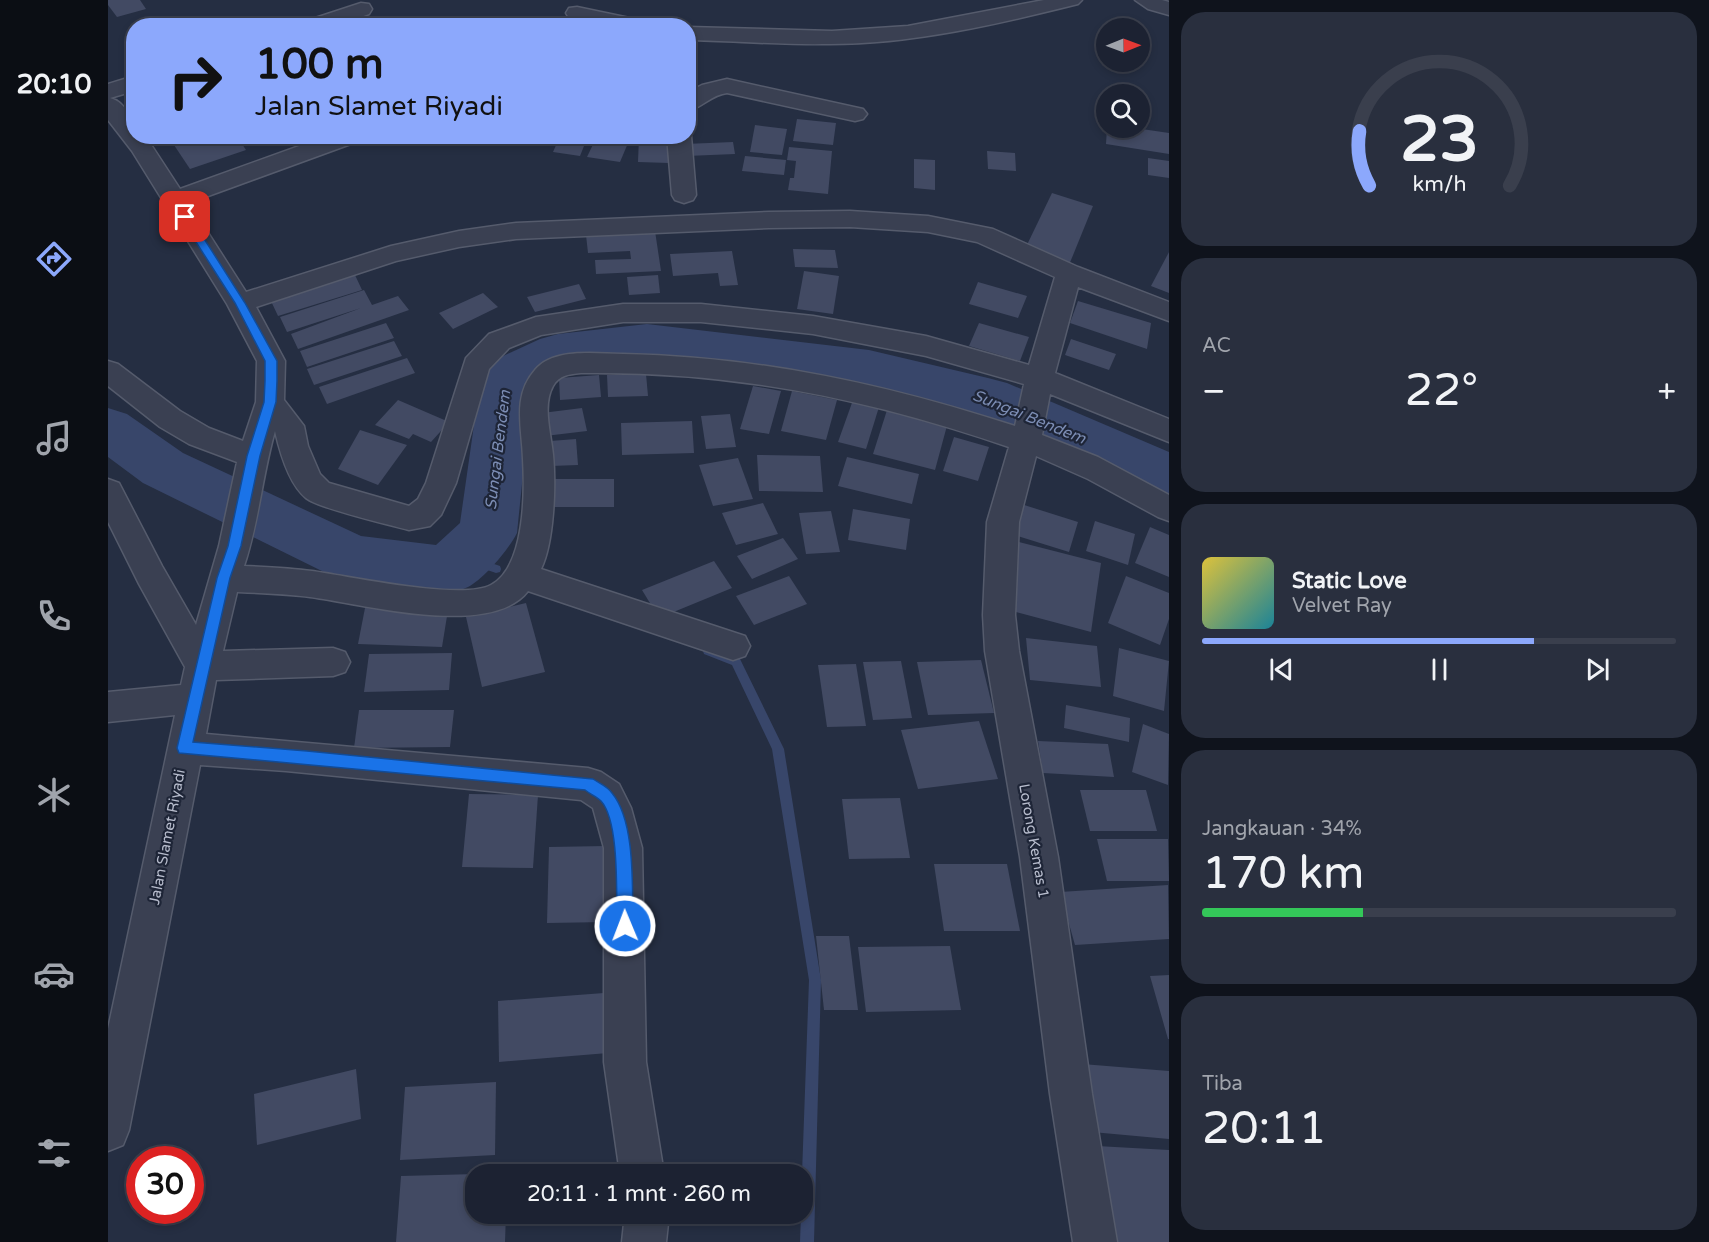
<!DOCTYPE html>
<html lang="id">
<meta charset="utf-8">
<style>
:root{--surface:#1c2232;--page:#292f3e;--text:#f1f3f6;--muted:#a0a4ac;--line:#3a3f4d;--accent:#8ca8fc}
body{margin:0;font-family:"Varela Round",sans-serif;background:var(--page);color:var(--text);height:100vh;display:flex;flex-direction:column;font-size:22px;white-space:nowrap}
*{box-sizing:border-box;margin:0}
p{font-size:20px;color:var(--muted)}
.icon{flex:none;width:33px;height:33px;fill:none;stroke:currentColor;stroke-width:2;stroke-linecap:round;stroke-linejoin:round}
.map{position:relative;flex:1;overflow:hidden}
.details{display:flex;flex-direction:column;gap:12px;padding:12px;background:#0f131c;width:540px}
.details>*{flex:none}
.banner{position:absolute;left:18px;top:18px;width:570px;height:126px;border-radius:24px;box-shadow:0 3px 9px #0003,0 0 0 2px var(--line);background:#8ca8fc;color:#111;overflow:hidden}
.needle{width:39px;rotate:89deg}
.controls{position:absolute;left:988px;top:18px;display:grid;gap:12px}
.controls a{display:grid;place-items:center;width:54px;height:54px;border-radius:50%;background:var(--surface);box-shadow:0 3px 9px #0003,0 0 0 2px var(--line);font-size:30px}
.speed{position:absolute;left:18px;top:1146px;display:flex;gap:12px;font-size:30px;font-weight:700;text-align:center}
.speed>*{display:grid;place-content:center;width:78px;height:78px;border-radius:50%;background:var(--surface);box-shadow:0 3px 9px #0003,0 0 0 2px var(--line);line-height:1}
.speed .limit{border:9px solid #d22;background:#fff;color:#111}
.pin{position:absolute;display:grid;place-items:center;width:51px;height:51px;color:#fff;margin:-26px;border-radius:12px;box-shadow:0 3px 9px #0006}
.me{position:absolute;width:66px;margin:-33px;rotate:359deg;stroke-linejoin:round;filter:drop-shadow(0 0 4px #0008)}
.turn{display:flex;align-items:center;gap:21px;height:126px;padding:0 30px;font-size:27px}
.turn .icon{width:78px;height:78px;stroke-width:2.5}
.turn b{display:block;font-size:42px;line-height:51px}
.big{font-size:45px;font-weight:600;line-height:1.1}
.details .widget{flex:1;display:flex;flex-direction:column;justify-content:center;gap:9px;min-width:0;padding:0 21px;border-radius:24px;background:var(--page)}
.details .dial{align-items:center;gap:0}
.dial svg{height:156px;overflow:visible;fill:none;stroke:var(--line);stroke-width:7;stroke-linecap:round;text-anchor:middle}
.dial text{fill:var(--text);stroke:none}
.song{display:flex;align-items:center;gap:18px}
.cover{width:72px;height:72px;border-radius:9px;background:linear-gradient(135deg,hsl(50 70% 55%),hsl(190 70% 35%))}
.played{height:6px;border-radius:3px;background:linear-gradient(90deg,var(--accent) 70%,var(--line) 70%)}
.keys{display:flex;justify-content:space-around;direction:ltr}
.heat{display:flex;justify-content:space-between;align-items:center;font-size:33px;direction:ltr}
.charge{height:9px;border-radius:4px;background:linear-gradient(90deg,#34c759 34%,var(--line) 0)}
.trip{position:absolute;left:357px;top:1164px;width:348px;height:60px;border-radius:24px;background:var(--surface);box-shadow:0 3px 9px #0003,0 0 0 2px var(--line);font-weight:600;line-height:60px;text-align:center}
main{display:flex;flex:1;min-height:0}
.menu{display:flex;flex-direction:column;width:108px;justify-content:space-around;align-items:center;background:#0b0e14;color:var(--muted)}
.menu .icon{width:42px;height:42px}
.menu .on{color:var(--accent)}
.menu b{font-size:27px;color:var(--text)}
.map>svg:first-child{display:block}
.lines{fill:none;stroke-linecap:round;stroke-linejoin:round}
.stream{fill:#38466a;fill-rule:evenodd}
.river{fill:#38466a;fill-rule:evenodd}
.building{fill:#424a63}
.minor-casing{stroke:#555b6c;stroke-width:3}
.minor{fill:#3a4052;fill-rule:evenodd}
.route{fill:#1a73e8;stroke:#114b97;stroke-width:1.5}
.labels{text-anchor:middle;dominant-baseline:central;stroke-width:4.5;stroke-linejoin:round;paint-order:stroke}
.street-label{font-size:15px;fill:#b7bccc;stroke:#1e2537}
.water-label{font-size:16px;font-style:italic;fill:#7c8db4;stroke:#1e2537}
</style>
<main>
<nav class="menu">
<b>20:10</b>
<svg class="icon on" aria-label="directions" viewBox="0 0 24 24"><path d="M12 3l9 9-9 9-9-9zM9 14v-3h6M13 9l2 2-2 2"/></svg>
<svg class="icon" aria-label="music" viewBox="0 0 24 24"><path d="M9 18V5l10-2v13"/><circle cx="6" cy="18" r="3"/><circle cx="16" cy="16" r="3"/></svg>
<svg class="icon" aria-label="phone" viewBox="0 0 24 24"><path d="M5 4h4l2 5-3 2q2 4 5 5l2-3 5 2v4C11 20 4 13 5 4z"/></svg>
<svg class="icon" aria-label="climate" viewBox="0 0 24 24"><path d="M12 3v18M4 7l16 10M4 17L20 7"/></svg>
<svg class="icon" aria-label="car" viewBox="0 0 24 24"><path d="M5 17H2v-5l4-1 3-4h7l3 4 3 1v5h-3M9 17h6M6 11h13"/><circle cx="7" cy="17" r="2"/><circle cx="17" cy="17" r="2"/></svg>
<svg class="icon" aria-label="filters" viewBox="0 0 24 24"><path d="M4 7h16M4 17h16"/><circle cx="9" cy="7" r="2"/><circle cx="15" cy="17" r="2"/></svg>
</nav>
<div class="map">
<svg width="1061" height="1242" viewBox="0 0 1061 1242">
<rect width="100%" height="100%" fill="#252e42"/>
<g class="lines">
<g class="stream">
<path d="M354,553L392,566L393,569L392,572L388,573L350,560L349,557L350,554Z"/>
<path d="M600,646L632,659L676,749L713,980L706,1242H692L693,1214H694V1174L701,980L664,749L624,665L596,654L595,651L596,648Z"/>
</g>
<path class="river" d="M539,324L761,350L880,378L899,383L1061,452V497L1041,491L866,413L761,388L539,360L460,369L424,386L409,533C401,549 376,579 360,587C335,601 252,585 224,576L35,483L0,457V408L19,414L75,453L253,536L328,545L352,523L373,376L380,363L432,339L450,334Z"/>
</g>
<g class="building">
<path d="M0,0H32L38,9L9,17L0,5Z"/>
<path d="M689,119L728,123L725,145L685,141Z"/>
<path d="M647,125L679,129L674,155L642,152Z"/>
<path d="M999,128H1027L1061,133V154L998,144Z"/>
<path d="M80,136H129L138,150L82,169L64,142Z"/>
<path d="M452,136H480L472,156L445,152Z"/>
<path d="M489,136H523L512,162L479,157Z"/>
<path d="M531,136H563L561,163L530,162Z"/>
<path d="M625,142L627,154L579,156L577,144Z"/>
<path d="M681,147L724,151L720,194L680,190L682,178H686L688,161L679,160Z"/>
<path d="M879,151L907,153L908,171L880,169Z"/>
<path d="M637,156L678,160L676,175L634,171Z"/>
<path d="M1040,158L1061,161V178L1040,175Z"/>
<path d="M806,159L827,160V190L806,188Z"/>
<path d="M944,193L985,206L961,265L917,249Z"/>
<path d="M547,231L553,271L488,274L487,260L523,259L522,251L480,253L478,235Z"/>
<path d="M685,249L727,250L730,268L687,267Z"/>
<path d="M624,251L630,285L612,286L610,273L565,276L562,254Z"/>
<path d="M1061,252V293L1043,286Z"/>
<path d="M696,271L731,276L725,314L689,309Z"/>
<path d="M247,275L254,290L170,316L163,301Z"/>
<path d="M550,275L552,293L521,295L519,277Z"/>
<path d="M870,282L919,296L910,318L861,304Z"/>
<path d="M471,284L478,299L427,312L419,297Z"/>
<path d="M256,290L264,305L290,296L301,310L190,349L183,334L253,308L179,332L172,317Z"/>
<path d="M375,293L390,307L345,329L331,313Z"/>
<path d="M970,301L1043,323L1039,349L962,323Z"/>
<path d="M278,323L286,338L199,367L192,351Z"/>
<path d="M871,323L921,337L912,361L861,346Z"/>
<path d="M963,339L1008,354L1001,370L957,355Z"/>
<path d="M286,341L294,356L206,385L199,369Z"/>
<path d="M299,358L307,373L219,404L211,387Z"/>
<path d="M538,374L540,396L500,397L499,375Z"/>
<path d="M491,375L493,397L452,400L451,378Z"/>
<path d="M645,386L673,391L661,434L632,429Z"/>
<path d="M684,391L729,400L718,440L673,431Z"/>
<path d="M290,400L341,422L323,442L305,434L301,439L267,425Z"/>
<path d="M745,400L771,407L758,449L730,442Z"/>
<path d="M780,407L840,422L827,470L765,454Z"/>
<path d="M474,408L479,431L437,436L434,413Z"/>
<path d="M622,414L628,447L598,449L593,416Z"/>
<path d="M584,421L586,453L514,455L513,423Z"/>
<path d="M252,430L299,445L270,485L230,469Z"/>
<path d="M846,437L881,447L870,481L835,471Z"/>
<path d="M468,439L470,465L443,466L442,441Z"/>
<path d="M649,455L712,456L715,492L651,491Z"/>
<path d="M739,457L811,474L804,504L730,486Z"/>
<path d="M630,458L645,499L605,506L591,465Z"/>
<path d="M446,479H506V507H445Z"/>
<path d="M655,503L670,534L628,545L614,513Z"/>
<path d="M913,504L970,522L961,552L903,534Z"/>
<path d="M745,509L802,519L798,550L740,540Z"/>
<path d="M723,511L732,552L698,554L691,513Z"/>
<path d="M987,521L1027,534L1020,565L978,551Z"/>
<path d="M1042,527L1061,535V577L1027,563Z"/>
<path d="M675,538L690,559L644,579L629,556Z"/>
<path d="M907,541L993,563L983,632L893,608Z"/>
<path d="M606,561L624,588L551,618L534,590Z"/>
<path d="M681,576L699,604L646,625L628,596Z"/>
<path d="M1018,576L1061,593V619L1052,645L1000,623Z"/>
<path d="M418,603L437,672L374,687L358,617Z"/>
<path d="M257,608L340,610L334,647L250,644Z"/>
<path d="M918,638L989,646L993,687L922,680Z"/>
<path d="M1011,648L1061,661L1056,711L1005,696Z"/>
<path d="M344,653L341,690L256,692L261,654Z"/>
<path d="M873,660L886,713L820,715L809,662Z"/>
<path d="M793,661L804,718L765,720L755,662Z"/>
<path d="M748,664L758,726L719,727L710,665Z"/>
<path d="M958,705L1022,718L1021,742L956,728Z"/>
<path d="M251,710H346L342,747L246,748Z"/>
<path d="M871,721L890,779L810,789L793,730Z"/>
<path d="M1035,724L1061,734L1060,785L1024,772Z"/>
<path d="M930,741L1000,744L1006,777L935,773Z"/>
<path d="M972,790H1038L1049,831H982Z"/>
<path d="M361,794L430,795L425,868L354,867Z"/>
<path d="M792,798L802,858L741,859L734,799Z"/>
<path d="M989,839H1060L1061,881H999Z"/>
<path d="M498,846L499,922L439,923L441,847Z"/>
<path d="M826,864H899L912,931H836Z"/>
<path d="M1060,885L1061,939L967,945L952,892Z"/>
<path d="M708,936H741L750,1010H716Z"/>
<path d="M842,946L853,1010L758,1012L750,947Z"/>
<path d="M1061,975V1039H1060L1042,976Z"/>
<path d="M496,993L500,1053L391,1062L390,1001Z"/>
<path d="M974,1064L1061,1071V1139L984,1132Z"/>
<path d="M248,1069L253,1119L149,1145L146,1094Z"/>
<path d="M388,1082L387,1155L292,1160L297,1087Z"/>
<path d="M989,1146L1061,1150V1242H1003Z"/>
<path d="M368,1174V1214H398L397,1242H288L293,1176Z"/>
</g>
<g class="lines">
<g class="minor-casing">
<g id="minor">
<path d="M936,0H974L970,4C890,24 805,44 722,44C675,45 628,41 580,40V27L724,31L800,26Z"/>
<path d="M1027,0H1054L1061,2V15L1040,9Z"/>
<path d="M253,3L261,4L264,9L261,14L228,26H196L198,21Z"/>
<path d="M469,7L536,21L538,26H497L461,18L458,13L461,8Z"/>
<path d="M26,76V91L2,98C18,102 26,122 26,136H37L42,143L72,189L219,136H254L251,141L81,203L138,292L283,246L351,231L408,223L661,212L742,211L820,216L885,229L970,267L1061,302V321L970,287L947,373L1061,419V442L942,394L934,435L990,457L1061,495V521L1050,517L980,479L928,456L911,522L907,615L911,651L950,857L984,1094L1009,1242H965L942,1094L912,857L877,651L875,615L879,522L901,447C758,398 625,371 473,373C462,374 451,375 445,386C434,406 443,433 445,455C448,485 446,543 433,569L637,636L642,646L637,656L625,660L420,591C383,639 255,604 202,597C178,594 153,593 129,592L115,651L225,648L237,652L242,662L237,672L225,676L108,680L98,734L480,768L493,772L511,784L523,808L534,848L538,1062L556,1174H512L496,1062V848L485,808L473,800L178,771L92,765L21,1130L15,1145L0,1151V1029L67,715L0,722V692L73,685L77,667L31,584L0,522V479L11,483L54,566L88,625L111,546L129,462L81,444L52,427L0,386V361L10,364L72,411L101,428L135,441L148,402L149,361L119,304L24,151L0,120V84ZM742,227L820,232L869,242L947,277L921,365L818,336L705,316L593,304H515L428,317L381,334L358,358L318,483L310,499L301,506L221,483L212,474L200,446L196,426L176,400L177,361L148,307L288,261L351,247L408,239L661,228ZM515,322H593L705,334L818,356L916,384L907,426C777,384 653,357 515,354C489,354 446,347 427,370C404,396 414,427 415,459C417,493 417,567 383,585C354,601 240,576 204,571C182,568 159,567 136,566C151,522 154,476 167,431C172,453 181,484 198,498C210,508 282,525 301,530L322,526L333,515L348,483L381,369L401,348L433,335Z"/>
<path d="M619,79L755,109L759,114L755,119L747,121L619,93C603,95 595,107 580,111V92L594,85Z"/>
<path d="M580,133L583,136L588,195L585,200L576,203L567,200L564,195L559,136H580Z"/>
<path d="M517,1214H561L558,1242H514Z"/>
</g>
</g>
<use href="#minor" class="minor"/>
</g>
<path class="route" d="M77,214L81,215L137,303L169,361V381L168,402L152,456L133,546L122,578L85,742L199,751L485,779C491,783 500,787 504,793C528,822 524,889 525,926L523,931L517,933L511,931L509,926C508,897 512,822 493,801C489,797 482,794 477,790L71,753L69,748L109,578L120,546L139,456L156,402L157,381V361L127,303L72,217Z"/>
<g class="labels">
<g class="street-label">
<text transform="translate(59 837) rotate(-79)">Jalan Slamet Riyadi</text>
<text transform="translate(926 841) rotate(80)">Lorong Kemas 1</text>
</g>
<g class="water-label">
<text transform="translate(921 417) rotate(22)">Sungai Bendem</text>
<text transform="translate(390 450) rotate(-83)">Sungai Bendem</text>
</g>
</g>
</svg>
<div class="controls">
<a><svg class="needle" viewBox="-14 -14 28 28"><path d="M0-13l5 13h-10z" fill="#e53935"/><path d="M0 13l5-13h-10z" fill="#a0a4ac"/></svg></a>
<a><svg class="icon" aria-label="search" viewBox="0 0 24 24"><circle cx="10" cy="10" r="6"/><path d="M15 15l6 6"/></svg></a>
</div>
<div class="speed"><div class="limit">30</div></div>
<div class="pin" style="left:77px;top:217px;background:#d93025"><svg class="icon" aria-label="arrive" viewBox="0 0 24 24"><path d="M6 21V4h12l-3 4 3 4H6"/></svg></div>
<svg class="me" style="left:517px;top:926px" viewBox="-20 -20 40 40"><circle r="17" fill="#1a73e8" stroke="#fff" stroke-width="3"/><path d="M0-11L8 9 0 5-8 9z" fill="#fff"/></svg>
<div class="trip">20:11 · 1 mnt · 260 m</div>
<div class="banner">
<div class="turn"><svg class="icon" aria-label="right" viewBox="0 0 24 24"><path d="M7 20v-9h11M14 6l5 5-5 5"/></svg><div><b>100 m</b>Jalan Slamet Riyadi</div></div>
</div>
</div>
<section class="details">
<div class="widget dial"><svg viewBox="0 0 100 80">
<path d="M14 69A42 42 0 1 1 86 69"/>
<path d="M14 69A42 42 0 0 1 9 41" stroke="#8ca8fc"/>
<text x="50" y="56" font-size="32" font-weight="700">23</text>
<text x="50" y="72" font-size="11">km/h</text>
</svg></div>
<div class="widget"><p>AC</p>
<div class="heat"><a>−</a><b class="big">22°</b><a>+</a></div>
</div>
<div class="widget">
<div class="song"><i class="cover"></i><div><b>Static Love</b><p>Velvet Ray</p></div></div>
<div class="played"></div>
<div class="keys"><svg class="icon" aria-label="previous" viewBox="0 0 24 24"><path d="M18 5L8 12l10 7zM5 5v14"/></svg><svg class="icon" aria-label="pause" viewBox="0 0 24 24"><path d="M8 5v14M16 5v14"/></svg><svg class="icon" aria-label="next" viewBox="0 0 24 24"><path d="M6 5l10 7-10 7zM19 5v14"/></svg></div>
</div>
<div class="widget"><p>Jangkauan · 34%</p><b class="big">170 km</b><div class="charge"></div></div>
<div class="widget"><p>Tiba</p><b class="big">20:11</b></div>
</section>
</main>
